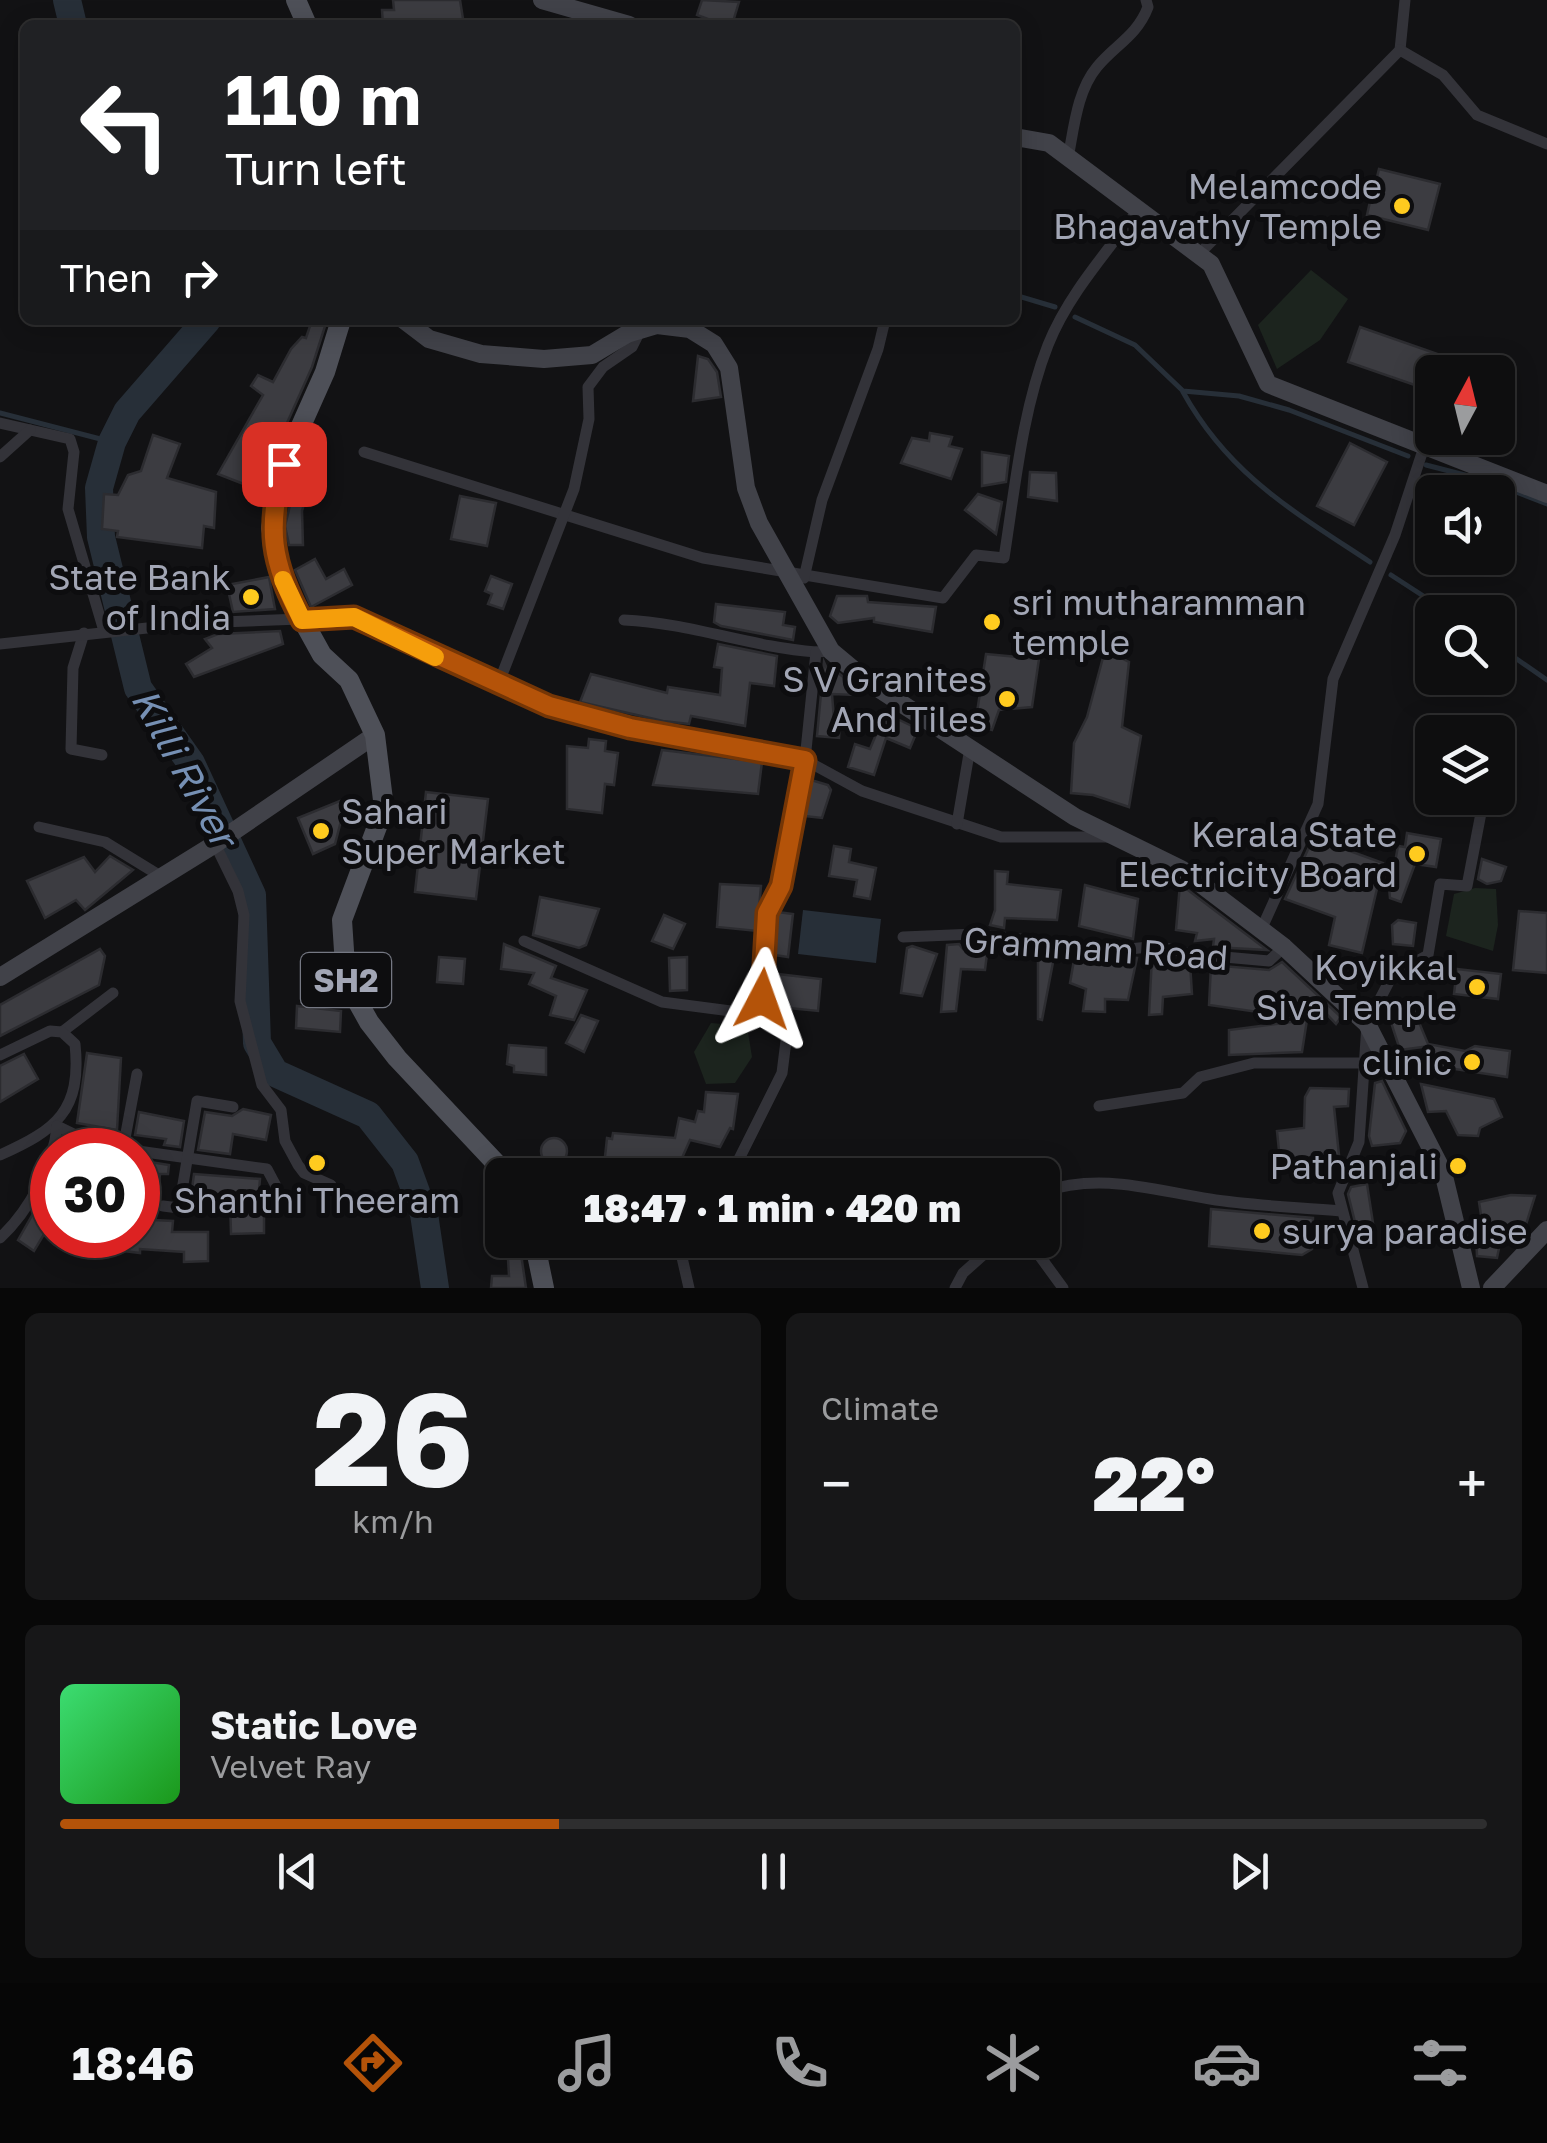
<!DOCTYPE html>
<meta charset="utf-8">
<style>
:root{--surface:#0e0e0f;--page:#171718;--text:#f1f3f6;--muted:#9b9c9e;--line:#2e2e2f;--accent:#b45309}
body{margin:0;font-family:"Golos Text",sans-serif;background:var(--page);color:var(--text);height:100vh;display:flex;flex-direction:column;font-size:38px;white-space:nowrap}
*{box-sizing:border-box;margin:0}
p{font-size:32px;color:var(--muted)}
.icon{flex:none;width:55px;height:55px;fill:none;stroke:currentColor;stroke-width:2;stroke-linecap:round;stroke-linejoin:round}
.map{position:relative;height:1288px;overflow:hidden}
.panel{display:flex;flex-direction:column;gap:25px;padding:25px;background:#080808;flex:1}
.panel>*{flex:none}
.top-card{position:absolute;left:20px;top:20px;width:1000px;height:305px;border-radius:15px;box-shadow:0 5px 25px #0003,0 0 0 2px var(--line);background:#202124;color:#fff;overflow:hidden}
.needle{width:65px;rotate:7deg}
.controls{position:absolute;left:1415px;top:355px;display:grid;gap:20px}
.controls a{display:grid;place-items:center;width:100px;height:100px;border-radius:15px;background:var(--surface);box-shadow:0 5px 25px #0003,0 0 0 2px var(--line);font-size:50px}
.speed{position:absolute;left:30px;top:1128px;display:flex;gap:20px;font-size:50px;font-weight:700;text-align:center}
.speed>*{display:grid;place-content:center;width:130px;height:130px;border-radius:50%;background:var(--surface);box-shadow:0 5px 25px #0003,0 0 0 2px var(--line);line-height:1}
.speed .limit{border:15px solid #d22;background:#fff;color:#111}
.pin{position:absolute;display:grid;place-items:center;width:85px;height:85px;color:#fff;margin:-42px;border-radius:20px;box-shadow:0 5px 15px #0006}
.me{position:absolute;width:110px;margin:-55px;rotate:4deg;stroke-linejoin:round;filter:drop-shadow(0 0 8px #0008)}
.turn{display:flex;align-items:center;gap:35px;height:210px;padding:0 40px;font-size:45px}
.turn .icon{width:130px;height:130px;stroke-width:2.5}
.turn b{display:block;font-size:70px;line-height:85px}
.then{display:flex;align-items:center;height:95px;padding:0 40px;background:#0003;gap:20px;font-size:38px}
.big{font-size:75px;font-weight:800;line-height:1.1}
.panel .card{flex:1;display:flex;flex-direction:column;justify-content:center;gap:15px;min-width:0;padding:0 35px;border-radius:15px;background:var(--page)}
.panel .dial{align-items:center;gap:0}
.dial b{font-size:130px;line-height:1}
.song{display:flex;align-items:center;gap:30px}
.cover{width:120px;height:120px;border-radius:15px;background:linear-gradient(135deg,hsl(140 70% 55%),hsl(120 70% 35%))}
.played{height:10px;border-radius:5px;background:linear-gradient(90deg,var(--accent) 35%,var(--line) 35%)}
.keys{display:flex;justify-content:space-around;direction:ltr}
.heat{display:flex;justify-content:space-between;align-items:center;font-size:55px;direction:ltr}
.panel .tiles{flex:1;display:grid;gap:25px;grid-template-columns:1fr 1fr}
.card:last-child{grid-column:span 2}
.trip{position:absolute;left:485px;top:1158px;width:575px;height:100px;border-radius:15px;background:var(--surface);box-shadow:0 5px 25px #0003,0 0 0 2px var(--line);font-weight:800;line-height:100px;text-align:center}
.tabs{display:flex;height:160px;justify-content:space-around;align-items:center;background:#060606;color:var(--muted)}
.tabs .icon{width:70px;height:70px}
.tabs .current{color:var(--accent)}
.tabs b{font-size:45px;color:var(--text)}
.map>svg:first-child{display:block}
.green{fill:#1c241e}
.water{fill:#272f38}
.lines{fill:none;stroke-linecap:round;stroke-linejoin:round}
.stream{stroke:#272f38;stroke-width:5}
.river{stroke:#272f38;stroke-width:28}
.building{fill:#3c3c41;stroke:#2c2c30;stroke-width:2.5}
.street{stroke:#333339;stroke-width:11}
.secondary{stroke:#414249;stroke-width:18}
.primary{stroke:#4e5058;stroke-width:20}
.route-casing{stroke:#753606;stroke-width:25}
.route{stroke:#b45309;stroke-width:18}
.slow{stroke:#f59e0b;stroke-width:18}
.poi-dot{fill:#ffcb1f;stroke:#0d0d0f;stroke-width:4}
.labels{text-anchor:middle;dominant-baseline:central;stroke-width:10;stroke-linejoin:round;paint-order:stroke}
.shield{fill:#0d0d0f;stroke:#757883;stroke-width:2.5}
.shield-label{font-size:32px;font-weight:bold;fill:#a2a6b5}
.poi-label{font-size:35px;fill:#a2a6b5;stroke:#0d0d0f;text-anchor:end}
.street-label{font-size:35px;fill:#a2a6b5;stroke:#0d0d0f}
.water-label{font-size:38px;font-style:italic;fill:#7690b4;stroke:#0d0d0f}
</style>
<div class="map">
<svg width="1547" height="1288" viewBox="0 0 1547 1288">
<rect width="100%" height="100%" fill="#121214"/>
<g class="green">
<path d="M1311,270L1348,299L1320,340L1277,369L1258,325Z"/>
<path d="M1475,888L1496,889L1498,925L1493,951L1446,936L1454,894Z"/>
<path d="M711,1023L747,1026L752,1057L735,1083L706,1084L694,1052Z"/>
</g>
<path class="water" d="M803,910L881,919L876,963L798,954Z"/>
<g class="lines">
<g class="stream">
<path d="M1015,295L1055,307"/>
<path d="M1075,317L1135,345L1183,391L1239,396L1289,410L1408,456"/>
<path d="M1183,392C1229,475 1293,511 1370,562"/>
<path d="M0,413L112,442"/>
<path d="M1426,465L1488,481L1547,504"/>
<path d="M1391,575L1448,612"/>
<path d="M1498,646L1547,680"/>
</g>
<g class="river">
<path d="M67,0L73,25"/>
<path d="M207,320L127,412L112,442L99,488L101,537L138,688L191,763L252,895L257,1043L275,1073L368,1115L405,1162L424,1214L435,1288"/>
</g>
</g>
<g class="building">
<path d="M393,0H460L464,25H383L382,10H394Z"/>
<path d="M702,0L739,2L732,25H706L708,19L697,15Z"/>
<path d="M1379,169L1440,184L1428,230L1367,215L1371,197L1358,194L1361,182L1375,185Z"/>
<path d="M312,320H327L312,367L271,459L264,492L218,474L263,395L251,386L258,375L273,382L291,349L302,337L306,338Z"/>
<path d="M1360,327L1463,363L1466,355L1488,362L1485,372H1432V391L1348,362Z"/>
<path d="M698,356L708,359L717,372L721,397L693,401Z"/>
<path d="M930,433L952,437L949,446L962,449L951,479L901,463L912,438L929,441Z"/>
<path d="M153,435L180,444L167,478L216,492L214,528L204,526L202,548L117,537L118,531L102,529L104,494L118,495L128,475L141,471Z"/>
<path d="M1350,443L1387,462L1354,525L1317,506Z"/>
<path d="M982,452L1009,456L1006,482L982,486Z"/>
<path d="M301,460L316,464L302,511L303,545H289L285,526Z"/>
<path d="M1030,472L1056,473L1057,501L1028,497Z"/>
<path d="M978,494L1002,502L996,534L965,510Z"/>
<path d="M460,496L496,503L487,546L451,539Z"/>
<path d="M315,559L326,579L344,569L352,585L311,607L295,570Z"/>
<path d="M491,576L512,584L503,609L488,604L492,594L485,591Z"/>
<path d="M269,577L275,609L233,612L227,585Z"/>
<path d="M837,596H867L868,602L936,607L932,632L874,622V618L838,623L830,616Z"/>
<path d="M716,604L785,612L783,625L795,627L793,640L721,626L714,622Z"/>
<path d="M280,631L283,644L194,677L186,664L212,648L205,639L218,634Z"/>
<path d="M718,644L777,656L774,686L750,683L745,726L691,716L689,724L663,721L580,702L591,674L667,693L668,687L720,695L722,668L714,667Z"/>
<path d="M1105,650L1129,662L1122,727L1141,736L1129,807L1093,795L1071,793L1074,743L1087,717Z"/>
<path d="M986,654L1039,659L1032,707L999,710L992,730L975,725Z"/>
<path d="M824,662L828,671H836L855,687V695L832,694L834,719L840,720L839,738L817,736Z"/>
<path d="M885,713L918,729L910,748L886,738L874,775L848,767L855,744L870,749Z"/>
<path d="M589,739L606,741L605,751L618,753L614,785L605,784L602,813L567,809V746L588,748Z"/>
<path d="M662,750L762,762L758,794L653,785Z"/>
<path d="M811,780L828,785L831,790L822,818L804,816Z"/>
<path d="M426,792L488,799L476,899L415,892Z"/>
<path d="M347,798L335,844L313,854L298,818Z"/>
<path d="M1317,830L1329,833L1325,842L1383,863L1362,953L1329,945L1335,917L1285,899Z"/>
<path d="M1407,833L1441,839L1436,867L1415,864L1401,902L1390,898L1387,865L1394,868L1398,846L1405,847Z"/>
<path d="M834,846L851,849L849,862L876,868L870,899L854,896L857,880L829,876Z"/>
<path d="M110,856L133,870L85,910L76,900L45,918L27,881L84,857L95,872Z"/>
<path d="M1482,859L1506,867L1501,881L1487,884L1478,879Z"/>
<path d="M995,871L1008,872L1007,884L1061,890L1057,920L1005,918L1004,928L990,925L995,910Z"/>
<path d="M720,884L761,886L757,931L717,927Z"/>
<path d="M1180,884L1267,950L1213,947L1214,939L1195,941L1197,933L1176,930Z"/>
<path d="M1085,885L1138,899L1133,939L1079,926Z"/>
<path d="M540,897L599,909L586,945L579,948L533,935Z"/>
<path d="M1519,911L1547,913V973L1513,970Z"/>
<path d="M778,912L793,914L788,957L774,955Z"/>
<path d="M664,915L685,924L673,949L652,941Z"/>
<path d="M1398,920L1416,923L1413,946L1393,944L1392,925Z"/>
<path d="M504,944L556,966L551,978L587,990L574,1020L550,1015L556,996L529,984L534,973L501,969Z"/>
<path d="M959,944L963,949L975,943L996,946L997,950L987,954L985,970L961,969L956,1011L941,1012L947,945Z"/>
<path d="M912,946L937,954L922,996L901,993L907,948Z"/>
<path d="M100,949L105,956L99,985L0,1036V1005Z"/>
<path d="M1038,950L1055,952L1042,1020L1038,1019Z"/>
<path d="M1075,954L1137,958L1128,1000L1105,999V1012L1083,1011L1086,989L1070,983Z"/>
<path d="M1152,956L1190,963L1192,994L1163,997L1162,1014L1149,1015Z"/>
<path d="M439,957L465,959L463,984L437,982Z"/>
<path d="M687,957V990L670,991L669,958Z"/>
<path d="M1282,962L1341,1017L1336,1024L1318,1005L1306,1019L1209,1005L1211,965L1269,970Z"/>
<path d="M1457,969L1501,974L1498,999L1454,994Z"/>
<path d="M778,974L821,979L818,1011L779,1007L775,1001Z"/>
<path d="M1411,1003L1428,1044L1465,1051L1475,1046L1510,1051L1507,1077L1435,1066V1059L1423,1058V1047L1400,1050L1386,1007Z"/>
<path d="M297,1006L341,1011L340,1032L296,1028Z"/>
<path d="M581,1015L598,1021L584,1052L566,1043Z"/>
<path d="M1307,1020L1302,1052L1229,1055V1030Z"/>
<path d="M509,1045L546,1048V1075L514,1072V1066L507,1064Z"/>
<path d="M87,1053L121,1058L117,1130L77,1123Z"/>
<path d="M24,1054L38,1079L0,1102V1066Z"/>
<path d="M1382,1081L1406,1131L1400,1143L1372,1146L1369,1136L1375,1083Z"/>
<path d="M1421,1084L1494,1099L1502,1117L1480,1128L1478,1136L1458,1135L1446,1111L1428,1112Z"/>
<path d="M1310,1088L1349,1089L1348,1106L1334,1107L1339,1155L1280,1161L1277,1131L1304,1128L1305,1097Z"/>
<path d="M706,1092L738,1094L733,1129L730,1128L720,1147L690,1140L682,1158H653L650,1173L603,1175L607,1138L612,1139L613,1133L675,1138L679,1118L695,1122L698,1111L704,1112Z"/>
<path d="M243,1109L271,1115L266,1140L233,1134L230,1154L198,1150L205,1112L232,1116Z"/>
<path d="M139,1112L184,1121L180,1147L164,1145L166,1139L135,1135Z"/>
<circle cx="554" cy="1151" r="13"/>
<path d="M138,1160L169,1165L168,1174H160L155,1220L173,1221L172,1232H208V1261L184,1262V1252L140,1249V1253L66,1244L67,1235H138Z"/>
<path d="M194,1174L260,1179L257,1213H264V1233L231,1234L230,1199L191,1196Z"/>
<path d="M1367,1184L1373,1223L1356,1226L1348,1194L1351,1187Z"/>
<path d="M46,1191L52,1194V1221L34,1251L18,1240Z"/>
<path d="M1511,1195L1535,1196L1523,1234H1502L1497,1258L1477,1256L1476,1235H1484L1479,1202Z"/>
<path d="M1211,1209L1313,1218L1312,1249L1302,1255L1209,1246Z"/>
<path d="M499,1240H519L526,1288H491L492,1276H509L508,1259Z"/>
</g>
<g class="lines">
<g class="street">
<path d="M1400,50L1405,0"/>
<path d="M1068,158C1074,128 1077,91 1097,67C1115,45 1137,36 1148,7L1146,0"/>
<path d="M1198,255L1400,50L1443,75L1477,115L1547,144"/>
<path d="M0,423L70,439L74,452L68,509L104,631"/>
<path d="M364,452L703,558L943,598L976,555L1004,558C1015,488 1022,411 1048,345C1068,295 1106,253 1138,210"/>
<path d="M0,457L30,430"/>
<path d="M804,578L822,500L878,349L885,320"/>
<path d="M624,620C690,623 750,647 816,652"/>
<path d="M84,633L73,668L71,749L102,755"/>
<path d="M0,644L193,623L354,617L549,706L630,728L805,760L862,791L1001,837H1109"/>
<path d="M498,685L574,489L589,419L588,387L603,367L632,347L640,331"/>
<path d="M1498,784L1503,774"/>
<path d="M957,824L970,748"/>
<path d="M39,827L105,842L162,877"/>
<path d="M215,844L238,891L244,915L240,1001L262,1085L281,1110L285,1141L298,1165L304,1173L331,1185"/>
<path d="M1261,930L1318,804L1333,679L1395,535L1424,447"/>
<path d="M903,937L975,934L1120,950L1158,946L1191,954L1269,961L1284,947"/>
<path d="M524,941L662,1002L776,1017"/>
<path d="M62,1032L113,993"/>
<path d="M0,1055L50,1031L62,1032L75,1044C82,1111 56,1130 0,1155"/>
<path d="M1099,1106L1183,1093L1200,1077L1254,1063H1363"/>
<path d="M57,1126L96,1145L130,1150"/>
<path d="M123,1149L137,1074"/>
<path d="M138,1151L267,1169L276,1186L278,1207"/>
<path d="M731,1175L782,1073L787,1033L762,999L767,913L781,885L805,760L816,652L831,651"/>
<path d="M1042,1192C1101,1172 1152,1190 1210,1199C1253,1206 1297,1207 1341,1211"/>
<path d="M163,1206L179,1208L197,1101L233,1107"/>
<path d="M0,1238C29,1211 54,1165 57,1126"/>
<path d="M678,1240L689,1288"/>
<path d="M1028,1240L1063,1288"/>
<path d="M955,1288L963,1273L1000,1240"/>
<path d="M1363,1288L1338,1193L1359,1142L1367,1024L1393,974L1428,955L1440,884L1467,886L1481,813L1490,798"/>
</g>
<g class="secondary">
<path d="M542,0L629,25"/>
<path d="M1015,137L1049,143L1211,264L1268,384L1547,494"/>
<path d="M404,320L429,339L481,354L544,359L592,355L627,334L657,325L690,329L714,344L729,368L746,488L759,523L831,651L867,681L1075,817L1181,869L1284,947L1367,1024L1443,1172L1471,1288"/>
<path d="M0,977L215,844L375,735"/>
<path d="M1492,1288L1547,1230"/>
</g>
<g class="primary">
<path d="M296,0L307,25"/>
<path d="M341,320L325,372L284,464L271,528L286,590L322,655L349,680L375,735L384,808L342,920L346,981L369,1022L397,1058L507,1175"/>
<path d="M534,1240L544,1288"/>
</g>
</g>
<g class="lines">
<g class="route-casing">
<path id="route" d="M284,464C266,527 271,563 302,620L354,617L549,706L630,728L805,760L781,886L767,913L762,999"/>
</g>
<use href="#route" class="route"/>
<path class="slow" d="M283,580L302,620L354,617L435,657"/>
</g>
<g class="poi-dot">
<circle cx="1402" cy="206" r="10"/>
<circle cx="251" cy="597" r="10"/>
<circle cx="992" cy="622" r="10"/>
<circle cx="1007" cy="699" r="10"/>
<circle cx="321" cy="831" r="10"/>
<circle cx="1417" cy="854" r="10"/>
<circle cx="1477" cy="987" r="10"/>
<circle cx="1472" cy="1062" r="10"/>
<circle cx="317" cy="1163" r="10"/>
<circle cx="1458" cy="1166" r="10"/>
<circle cx="1262" cy="1231" r="10"/>
</g>
<g class="labels">
<rect class="shield" x="301" y="953" width="90" height="54" rx="8"/>
<g class="shield-label">
<text x="346" y="980">SH2</text>
</g>
<g class="poi-label">
<text x="1382" y="186">Melamcode<tspan x="1382" dy="40">Bhagavathy Temple</tspan></text>
<text x="231" y="577">State Bank<tspan x="231" dy="40">of India</tspan></text>
<text x="1012" y="602" text-anchor="start">sri mutharamman<tspan x="1012" dy="40">temple</tspan></text>
<text x="987" y="679">S V Granites<tspan x="987" dy="40">And Tiles</tspan></text>
<text x="341" y="811" text-anchor="start">Sahari<tspan x="341" dy="40">Super Market</tspan></text>
<text x="1397" y="834">Kerala State<tspan x="1397" dy="40">Electricity Board</tspan></text>
<text x="1457" y="967">Koyikkal<tspan x="1457" dy="40">Siva Temple</tspan></text>
<text x="1452" y="1062">clinic</text>
<text x="1438" y="1166">Pathanjali</text>
<text x="317" y="1200" text-anchor="middle">Shanthi Theeram</text>
<text x="1282" y="1231" text-anchor="start">surya paradise</text>
</g>
<g class="street-label">
<text transform="translate(1096 948) rotate(4)">Grammam Road</text>
</g>
<g class="water-label">
<text transform="translate(185 767) rotate(61)">Killi River</text>
</g>
</g>
</svg>
<div class="controls">
<a><svg class="needle" viewBox="-14 -14 28 28"><path d="M0-13l5 13h-10z" fill="#e53935"/><path d="M0 13l5-13h-10z" fill="#9b9c9e"/></svg></a>
<a><svg class="icon" aria-label="sound" viewBox="0 0 24 24"><path d="M4 9h4l5-4v14l-5-4H4zM17 9q2 3 0 6"/></svg></a>
<a><svg class="icon" aria-label="search" viewBox="0 0 24 24"><circle cx="10" cy="10" r="6"/><path d="M15 15l6 6"/></svg></a>
<a><svg class="icon" aria-label="layers" viewBox="0 0 24 24"><path d="M12 4l9 5-9 5-9-5zM3 14l9 5 9-5"/></svg></a>
</div>
<div class="speed"><div class="limit">30</div></div>
<div class="pin" style="left:284px;top:464px;background:#d93025"><svg class="icon" aria-label="arrive" viewBox="0 0 24 24"><path d="M6 21V4h12l-3 4 3 4H6"/></svg></div>
<svg class="me" style="left:762px;top:999px" viewBox="-20 -20 40 40"><path d="M0-17L14 15 0 8-14 15z" fill="#b45309" stroke="#fff" stroke-width="4"/></svg>
<div class="trip">18:47 · 1 min · 420 m</div>
<div class="top-card">
<div class="turn"><svg class="icon" aria-label="left" viewBox="0 0 24 24"><path d="M17 20v-9H6M10 6l-5 5 5 5"/></svg><div><b>110 m</b>Turn left</div></div>
<div class="then">Then<svg class="icon" aria-label="right" viewBox="0 0 24 24"><path d="M7 20v-9h11M14 6l5 5-5 5"/></svg></div>
</div>
</div>
<section class="panel">
<div class="tiles">
<div class="card dial"><b>26</b><p>km/h</p></div>
<div class="card"><p>Climate</p>
<div class="heat"><a>−</a><b class="big">22°</b><a>+</a></div>
</div>
<div class="card">
<div class="song"><i class="cover"></i><div><b>Static Love</b><p>Velvet Ray</p></div></div>
<div class="played"></div>
<div class="keys"><svg class="icon" aria-label="previous" viewBox="0 0 24 24"><path d="M18 5L8 12l10 7zM5 5v14"/></svg><svg class="icon" aria-label="pause" viewBox="0 0 24 24"><path d="M8 5v14M16 5v14"/></svg><svg class="icon" aria-label="next" viewBox="0 0 24 24"><path d="M6 5l10 7-10 7zM19 5v14"/></svg></div>
</div>
</div>
</section>
<nav class="tabs">
<b>18:46</b>
<svg class="icon current" aria-label="directions" viewBox="0 0 24 24"><path d="M12 3l9 9-9 9-9-9zM9 14v-3h6M13 9l2 2-2 2"/></svg>
<svg class="icon" aria-label="music" viewBox="0 0 24 24"><path d="M9 18V5l10-2v13"/><circle cx="6" cy="18" r="3"/><circle cx="16" cy="16" r="3"/></svg>
<svg class="icon" aria-label="phone" viewBox="0 0 24 24"><path d="M5 4h4l2 5-3 2q2 4 5 5l2-3 5 2v4C11 20 4 13 5 4z"/></svg>
<svg class="icon" aria-label="climate" viewBox="0 0 24 24"><path d="M12 3v18M4 7l16 10M4 17L20 7"/></svg>
<svg class="icon" aria-label="car" viewBox="0 0 24 24"><path d="M5 17H2v-5l4-1 3-4h7l3 4 3 1v5h-3M9 17h6M6 11h13"/><circle cx="7" cy="17" r="2"/><circle cx="17" cy="17" r="2"/></svg>
<svg class="icon" aria-label="filters" viewBox="0 0 24 24"><path d="M4 7h16M4 17h16"/><circle cx="9" cy="7" r="2"/><circle cx="15" cy="17" r="2"/></svg>
</nav>
